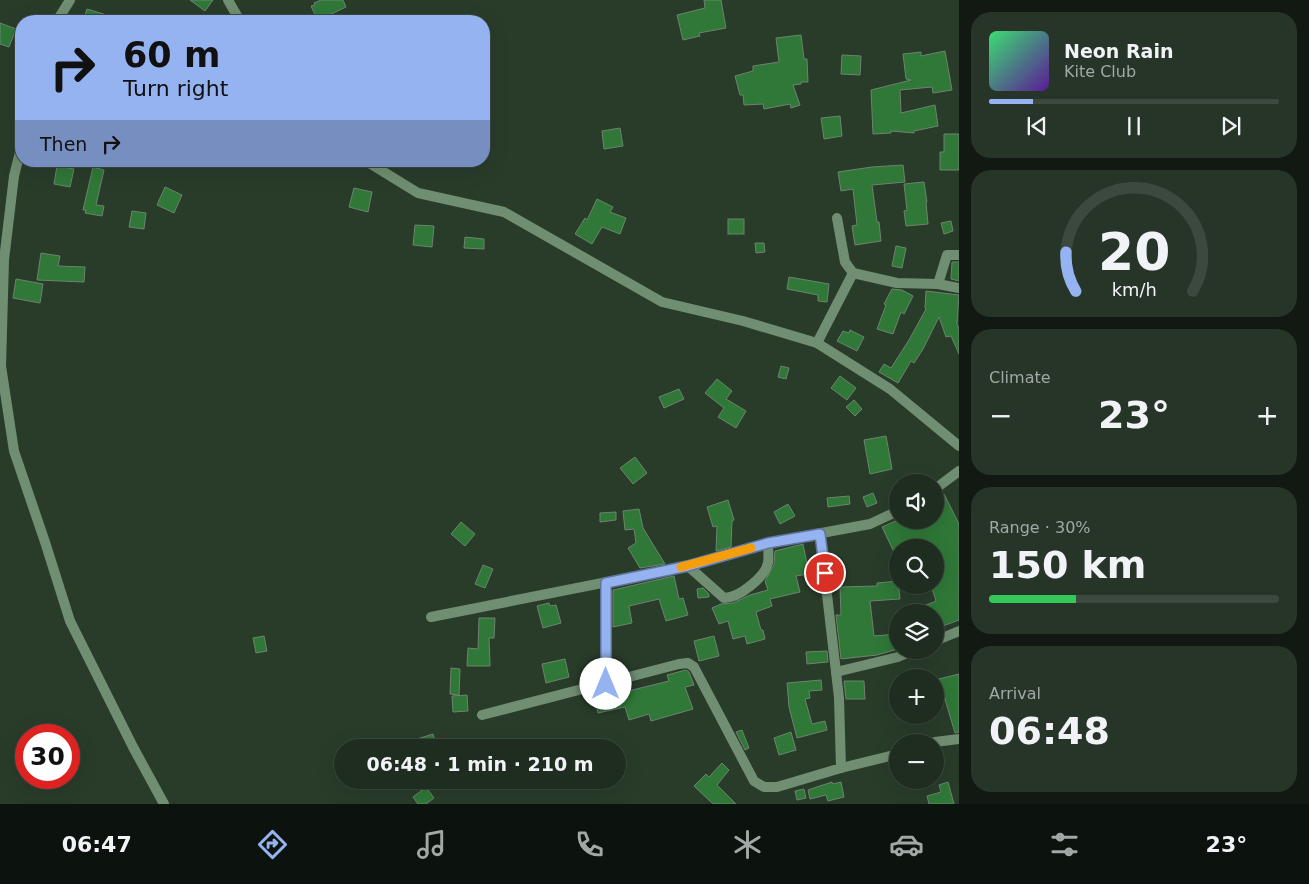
<!DOCTYPE html>
<meta charset="utf-8">
<style>
:root{--surface:#1f2d20;--page:#273529;--text:#f1f3f6;--muted:#a1a8a5;--line:#3c493e;--accent:#95b2f1}
body{margin:0;font-family:"DejaVu Sans",sans-serif;background:var(--page);color:var(--text);height:100vh;display:flex;flex-direction:column;font-size:19px;white-space:nowrap}
*{box-sizing:border-box;margin:0}
p{font-size:16px;color:var(--muted)}
.icon{flex:none;width:28px;height:28px;fill:none;stroke:currentColor;stroke-width:2;stroke-linecap:round;stroke-linejoin:round}
.map{position:relative;flex:1;overflow:hidden}
.side{display:flex;flex-direction:column;gap:12px;padding:12px;background:#111912;width:350px}
.side>*{flex:none}
.guide{position:absolute;left:15px;top:15px;width:475px;height:152px;border-radius:20px;box-shadow:0 5px 20px #0002,0 0 0 1px var(--line);background:#95b2f1;color:#111;overflow:hidden}
.fabs{position:absolute;left:889px;top:474px;display:grid;gap:10px}
.fabs a{display:grid;place-items:center;width:55px;height:55px;border-radius:50%;background:var(--surface);box-shadow:0 5px 20px #0002,0 0 0 1px var(--line);font-size:25px}
.speed{position:absolute;left:15px;top:724px;display:flex;gap:10px;font-size:25px;font-weight:700;text-align:center}
.speed>*{display:grid;place-content:center;width:65px;height:65px;border-radius:50%;background:var(--surface);box-shadow:0 5px 20px #0002,0 0 0 1px var(--line);line-height:1}
.speed .limit{border:8px solid #d22;background:#fff;color:#111}
.pin{position:absolute;display:grid;place-items:center;width:42px;height:42px;color:#fff;margin:-21px;border:2px solid #fff;border-radius:50%;box-shadow:0 1px 5px #0007}
.me{position:absolute;width:55px;margin:-28px;rotate:0deg;stroke-linejoin:round;filter:drop-shadow(0 0 4px #0008)}
.turn{display:flex;align-items:center;gap:18px;height:105px;padding:0 25px;font-size:22px}
.turn .icon{width:65px;height:65px;stroke-width:2.5}
.turn b{display:block;font-size:35px;line-height:42px}
.then{display:flex;align-items:center;height:48px;padding:0 25px;background:#0003;gap:10px;font-size:19px}
.big{font-size:38px;font-weight:600;line-height:1.1}
.side .card{flex:1;display:flex;flex-direction:column;justify-content:center;gap:8px;min-width:0;padding:0 18px;border-radius:20px;background:var(--page)}
.side .dial{align-items:center;gap:0}
.dial svg{height:130px;overflow:visible;fill:none;stroke:var(--line);stroke-width:7;stroke-linecap:round;text-anchor:middle}
.dial text{fill:var(--text);stroke:none}
.song{display:flex;align-items:center;gap:15px}
.cover{width:60px;height:60px;border-radius:8px;background:linear-gradient(135deg,hsl(140 70% 55%),hsl(270 70% 35%))}
.played{height:5px;border-radius:2px;background:linear-gradient(90deg,var(--accent) 15%,var(--line) 15%)}
.keys{display:flex;justify-content:space-around;direction:ltr}
.heat{display:flex;justify-content:space-between;align-items:center;font-size:28px;direction:ltr}
.charge{height:8px;border-radius:4px;background:linear-gradient(90deg,#34c759 30%,var(--line) 0)}
.trip{position:absolute;left:334px;top:739px;width:292px;height:50px;border-radius:25px;background:var(--surface);box-shadow:0 5px 20px #0002,0 0 0 1px var(--line);font-weight:600;line-height:50px;text-align:center}
.dock{display:flex;height:80px;justify-content:space-around;align-items:center;background:#0c120d;color:var(--muted)}
.dock .icon{width:35px;height:35px}
.dock .selected{color:var(--accent)}
.dock b{font-size:22px;color:var(--text)}
main{display:flex;flex:1;min-height:0}
.map>svg:first-child{display:block}
.building{fill:#2f7838;stroke:#6e836f}
.lines{fill:none;stroke-linecap:round;stroke-linejoin:round}
.minor{stroke:#708e71;stroke-width:10}
.route-casing{stroke:#61749d;stroke-width:12}
.route{stroke:#95b2f1;stroke-width:9}
.slow{stroke:#f59e0b;stroke-width:9}
</style>
<main>
<div class="map">
<svg width="959" height="804" viewBox="0 0 959 804">
<rect width="100%" height="100%" fill="#293c2a"/>
<g class="building">
<path d="M190,0H213L205,11Z"/>
<path d="M321,0H343L346,7L321,19L319,15L316,17L311,6L315,5L314,3Z"/>
<path d="M704,0H721L726,28L699,33L700,36L683,40L677,15L705,8Z"/>
<path d="M87,9L120,19V21H83Z"/>
<path d="M0,23L16,29L9,47L0,44Z"/>
<path d="M801,35L804,59H807L808,82H801V84L793,85L800,105L791,108L790,104L764,109L763,104L744,105L743,95H740L735,76L753,71V66L779,62L776,38Z"/>
<path d="M945,51L952,90L933,93L932,87L900,90L901,113L935,105L938,126L914,131V133L891,131V133L873,134L871,90L911,80L906,79L903,54L921,52V56Z"/>
<path d="M842,55L861,56L860,75L841,74Z"/>
<path d="M840,116L842,136L824,139L821,118Z"/>
<path d="M620,128L623,146L604,149L602,131Z"/>
<path d="M944,134H959V170H940V152H944Z"/>
<path d="M903,165L905,182L872,185L877,222H879L881,241L855,245L852,226L857,225L853,189L841,191L838,172L872,167Z"/>
<path d="M57,166L74,169L70,187L54,184Z"/>
<path d="M93,167L104,170L96,205L104,206L102,216L85,213L86,210H83Z"/>
<path d="M924,182L927,202H926L928,224L906,226L904,211L907,210L904,184Z"/>
<path d="M165,187L182,195L174,213L157,205Z"/>
<path d="M354,188L372,192L368,212L349,207Z"/>
<path d="M597,199L613,207L610,212L626,218L620,234L602,227L592,244L575,234L585,218L587,220Z"/>
<path d="M132,211L146,213L144,229L129,227Z"/>
<rect x="728" y="219" width="16" height="15"/>
<path d="M951,221L953,231L944,234L941,223Z"/>
<path d="M415,225L434,226L432,247L413,245Z"/>
<path d="M465,237L484,239V249L464,248Z"/>
<path d="M755,243H764L765,252L756,253Z"/>
<path d="M896,246L906,248L902,268L892,266Z"/>
<path d="M41,253L60,256L58,266L85,267L84,282L37,280Z"/>
<path d="M952,262H959V281L951,279Z"/>
<path d="M789,277L829,284L827,302L818,301V295L787,289Z"/>
<path d="M16,279L43,284L40,303L13,298Z"/>
<path d="M892,289L902,290L913,296L904,314L901,312L893,334L877,329L886,305L884,304Z"/>
<path d="M926,291L959,295L957,324L959,329V354L951,336L946,337L939,317L923,349L914,363L911,361L898,383L879,372L884,364L891,368L909,340L926,309L925,308Z"/>
<path d="M850,330L864,337L857,351L837,341L843,331L849,333Z"/>
<path d="M781,366L789,368L786,379L778,377Z"/>
<path d="M840,376L856,388L847,400L831,388Z"/>
<path d="M717,379L732,391L726,399L746,411L736,428L718,417L724,408L705,393Z"/>
<path d="M679,389L684,399L664,408L659,397Z"/>
<path d="M854,400L862,409L855,416L846,407Z"/>
<path d="M886,436L892,469L870,474L864,440Z"/>
<path d="M635,457L647,473L633,484L620,468Z"/>
<path d="M873,493L877,503L867,507L863,497Z"/>
<path d="M941,493L942,495L944,494L959,524V620L935,629V612H909L936,601L931,585H935V548H918L916,542L904,548H898V551L894,552L882,527L898,520H935V496Z"/>
<path d="M849,496L850,504L828,507L827,498Z"/>
<path d="M728,500L734,520L732,521L731,547L716,551L717,526L713,527L707,507Z"/>
<path d="M788,504L795,516L780,524L774,512Z"/>
<path d="M639,509L643,528L665,564L640,568L628,548L636,543L634,529L625,530L623,511Z"/>
<path d="M616,512V520L600,522V513Z"/>
<path d="M461,522L475,534L465,546L451,534Z"/>
<path d="M803,544L809,574L796,576L800,592L770,599L772,606L756,612L761,630H763L765,639L747,644L745,636L733,639L728,621L719,624L712,608L721,604L733,603L750,595L768,590L765,581L774,565L775,551Z"/>
<path d="M483,565L493,569L485,588L475,584Z"/>
<path d="M674,576L679,599L683,598L688,615L666,621L659,599L629,606L632,623L613,627V590Z"/>
<path d="M898,581L900,599L870,601L874,636L898,634V649L877,655L841,659L836,615H841L840,587L877,586V583Z"/>
<path d="M703,588L709,594V597L698,598L697,589Z"/>
<path d="M549,603L550,606L556,605L561,623L543,628L537,606Z"/>
<path d="M479,618H495L494,638H489L490,666H467L468,648L478,649Z"/>
<path d="M264,636L267,651L256,653L253,638Z"/>
<path d="M714,636L719,656L699,661L694,641Z"/>
<path d="M827,651L828,662L807,664L806,652Z"/>
<path d="M565,659L569,677L546,683L542,664Z"/>
<path d="M451,668L460,669L459,695L450,694Z"/>
<path d="M686,670L689,672L694,685L685,687L693,709L651,721L649,714L629,720L625,707L598,713L594,696L612,691V695L669,681L667,675Z"/>
<path d="M959,674V732L955,733L939,679Z"/>
<path d="M821,680L822,690L809,691L810,698L805,699L812,724L825,721L827,730L797,738L789,707L787,683Z"/>
<path d="M844,681H864L865,699H846Z"/>
<path d="M467,695L468,711L453,712L452,696Z"/>
<path d="M742,730L749,748L745,750L736,732Z"/>
<path d="M791,732L796,750L779,755L774,738Z"/>
<path d="M433,734L437,748H420L417,739Z"/>
<path d="M722,763L729,770L717,785L736,804H713L694,786L706,774L709,777Z"/>
<path d="M832,782L833,784L841,782L844,797L828,801L826,795L810,799L808,790Z"/>
<path d="M948,782L954,804H929L927,796L941,792L939,785Z"/>
<path d="M426,787L434,798L426,804H418L413,797Z"/>
<path d="M804,789L806,798L797,800L795,791Z"/>
</g>
<g class="lines">
<g class="minor">
<path d="M228,0L240,21"/>
<path d="M57,21L70,0"/>
<path d="M21,148L14,176L4,260L1,366L14,451L45,542L70,621L133,747L164,804"/>
<path d="M366,161L418,193L504,212L662,302L743,321L817,343L890,389L959,446"/>
<path d="M837,218L845,262L853,273L897,283L938,284L959,288"/>
<path d="M938,284L947,255H959"/>
<path d="M817,343L853,273"/>
<path d="M935,489L959,471"/>
<path d="M820,534L836,672"/>
<path d="M688,566L724,598C739,598 765,577 768,563C769,556 768,549 768,543"/>
<path d="M606,583V684"/>
<path d="M431,617L688,566L768,543L870,524L898,511"/>
<path d="M935,641L959,631"/>
<path d="M482,715L679,664L688,663L694,667L754,781L764,787H777L841,768L839,698L836,672L898,657L914,650"/>
<path d="M935,742L959,739"/>
<path d="M841,768L898,754"/>
</g>
</g>
<g class="lines">
<g class="route-casing">
<path id="route" d="M606,684V583L688,566L768,543L820,534L825,573"/>
</g>
<use href="#route" class="route"/>
<path class="slow" d="M681,567L751,548"/>
</g>
</svg>
<div class="fabs">
<a><svg class="icon" aria-label="sound" viewBox="0 0 24 24"><path d="M4 9h4l5-4v14l-5-4H4zM17 9q2 3 0 6"/></svg></a>
<a><svg class="icon" aria-label="search" viewBox="0 0 24 24"><circle cx="10" cy="10" r="6"/><path d="M15 15l6 6"/></svg></a>
<a><svg class="icon" aria-label="layers" viewBox="0 0 24 24"><path d="M12 4l9 5-9 5-9-5zM3 14l9 5 9-5"/></svg></a>
<a>+</a>
<a>−</a>
</div>
<div class="speed"><div class="limit">30</div></div>
<div class="pin" style="left:825px;top:573px;background:#d93025"><svg class="icon" aria-label="arrive" viewBox="0 0 24 24"><path d="M6 21V4h12l-3 4 3 4H6"/></svg></div>
<svg class="me" style="left:606px;top:684px" viewBox="-20 -20 40 40"><circle r="19" fill="#fff"/><path d="M0-13L10 11 0 6-10 11z" fill="#95b2f1"/></svg>
<div class="trip">06:48 · 1 min · 210 m</div>
<div class="guide">
<div class="turn"><svg class="icon" aria-label="right" viewBox="0 0 24 24"><path d="M7 20v-9h11M14 6l5 5-5 5"/></svg><div><b>60 m</b>Turn right</div></div>
<div class="then">Then<svg class="icon" aria-label="right" viewBox="0 0 24 24"><path d="M7 20v-9h11M14 6l5 5-5 5"/></svg></div>
</div>
</div>
<section class="side">
<div class="card">
<div class="song"><i class="cover"></i><div><b>Neon Rain</b><p>Kite Club</p></div></div>
<div class="played"></div>
<div class="keys"><svg class="icon" aria-label="previous" viewBox="0 0 24 24"><path d="M18 5L8 12l10 7zM5 5v14"/></svg><svg class="icon" aria-label="pause" viewBox="0 0 24 24"><path d="M8 5v14M16 5v14"/></svg><svg class="icon" aria-label="next" viewBox="0 0 24 24"><path d="M6 5l10 7-10 7zM19 5v14"/></svg></div>
</div>
<div class="card dial"><svg viewBox="0 0 100 80">
<path d="M14 69A42 42 0 1 1 86 69"/>
<path d="M14 69A42 42 0 0 1 8 45" stroke="#95b2f1"/>
<text x="50" y="56" font-size="32" font-weight="700">20</text>
<text x="50" y="72" font-size="11">km/h</text>
</svg></div>
<div class="card"><p>Climate</p>
<div class="heat"><a>−</a><b class="big">23°</b><a>+</a></div>
</div>
<div class="card"><p>Range · 30%</p><b class="big">150 km</b><div class="charge"></div></div>
<div class="card"><p>Arrival</p><b class="big">06:48</b></div>
</section>
</main>
<nav class="dock">
<b>06:47</b>
<svg class="icon selected" aria-label="directions" viewBox="0 0 24 24"><path d="M12 3l9 9-9 9-9-9zM9 14v-3h6M13 9l2 2-2 2"/></svg>
<svg class="icon" aria-label="music" viewBox="0 0 24 24"><path d="M9 18V5l10-2v13"/><circle cx="6" cy="18" r="3"/><circle cx="16" cy="16" r="3"/></svg>
<svg class="icon" aria-label="phone" viewBox="0 0 24 24"><path d="M5 4h4l2 5-3 2q2 4 5 5l2-3 5 2v4C11 20 4 13 5 4z"/></svg>
<svg class="icon" aria-label="climate" viewBox="0 0 24 24"><path d="M12 3v18M4 7l16 10M4 17L20 7"/></svg>
<svg class="icon" aria-label="car" viewBox="0 0 24 24"><path d="M5 17H2v-5l4-1 3-4h7l3 4 3 1v5h-3M9 17h6M6 11h13"/><circle cx="7" cy="17" r="2"/><circle cx="17" cy="17" r="2"/></svg>
<svg class="icon" aria-label="filters" viewBox="0 0 24 24"><path d="M4 7h16M4 17h16"/><circle cx="9" cy="7" r="2"/><circle cx="15" cy="17" r="2"/></svg>
<b>23°</b>
</nav>
